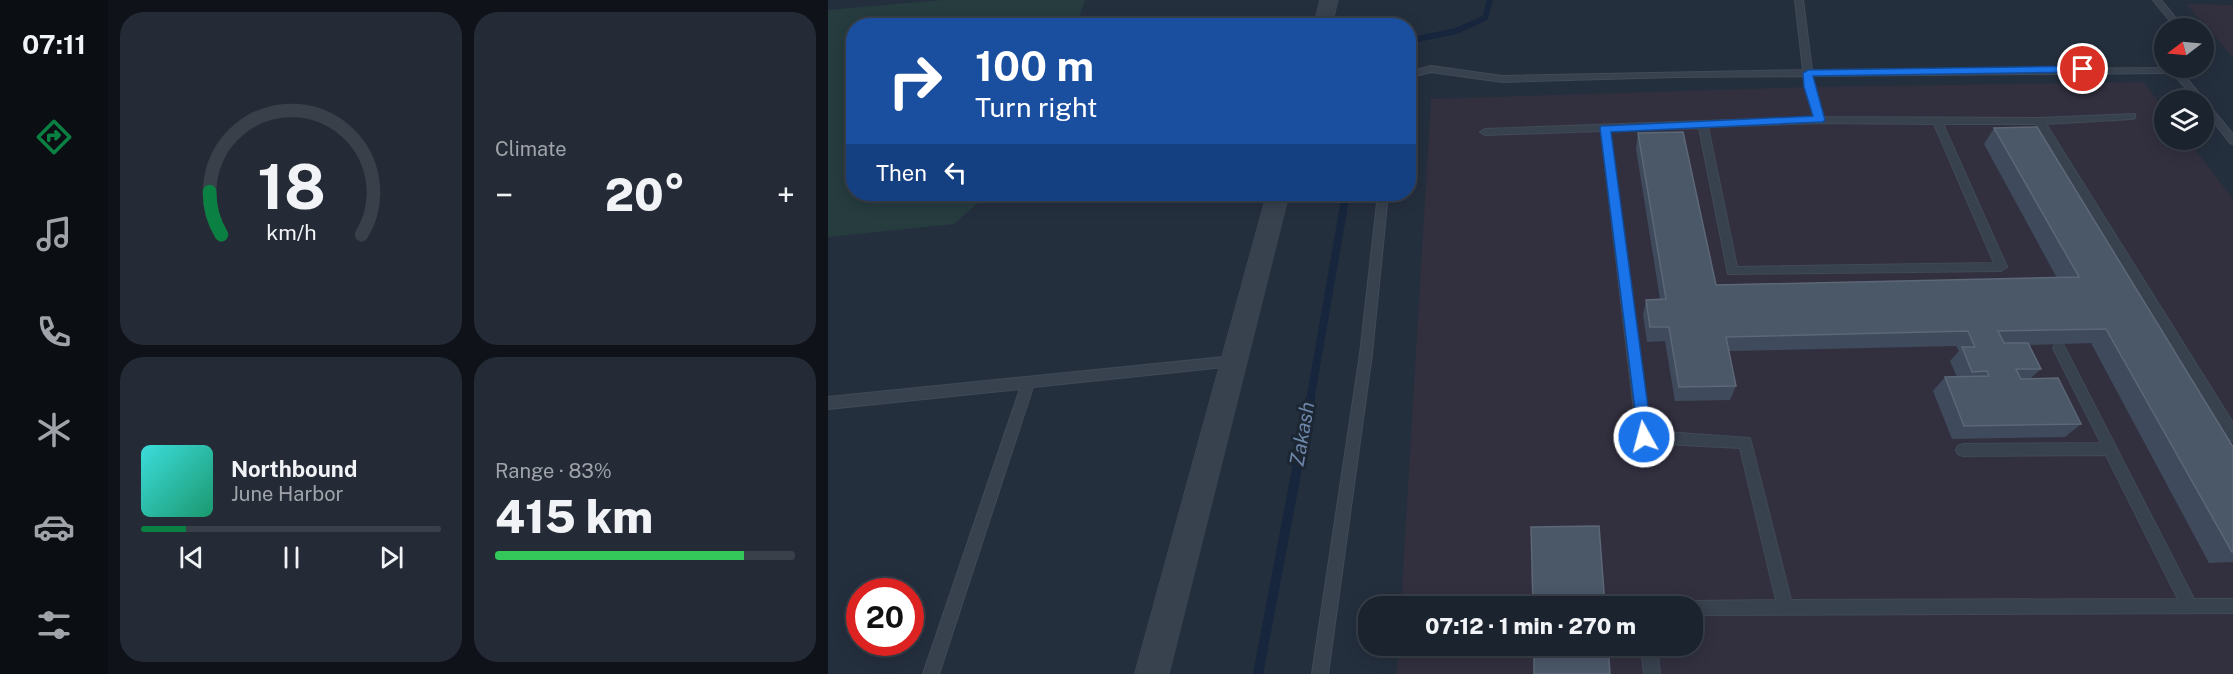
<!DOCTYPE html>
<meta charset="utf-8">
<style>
:root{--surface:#1b232e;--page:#242b36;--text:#f1f3f6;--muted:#a0a4aa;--line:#39404a;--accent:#0b8043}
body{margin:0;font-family:"Public Sans",sans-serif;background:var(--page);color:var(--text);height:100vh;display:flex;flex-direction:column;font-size:22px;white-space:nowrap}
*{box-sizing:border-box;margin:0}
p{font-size:20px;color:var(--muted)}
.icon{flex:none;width:33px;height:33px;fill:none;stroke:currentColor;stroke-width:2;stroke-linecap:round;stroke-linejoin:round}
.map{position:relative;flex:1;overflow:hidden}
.drawer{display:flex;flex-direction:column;gap:12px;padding:12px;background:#0f1319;width:720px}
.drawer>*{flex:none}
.guide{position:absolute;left:18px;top:18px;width:570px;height:183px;border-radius:24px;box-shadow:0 3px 15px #0003,0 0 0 2px var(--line);background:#1a4fa0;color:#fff;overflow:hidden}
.needle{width:39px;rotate:254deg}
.controls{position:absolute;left:1326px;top:18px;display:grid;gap:12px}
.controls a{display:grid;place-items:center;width:60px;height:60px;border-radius:50%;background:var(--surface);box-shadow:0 3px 15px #0003,0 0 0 2px var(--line);font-size:30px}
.speed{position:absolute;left:18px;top:578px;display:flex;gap:12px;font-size:30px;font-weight:700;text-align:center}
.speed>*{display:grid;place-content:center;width:78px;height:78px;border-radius:50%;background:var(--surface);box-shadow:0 3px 15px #0003,0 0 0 2px var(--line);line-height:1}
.speed .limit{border:9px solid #d22;background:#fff;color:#111}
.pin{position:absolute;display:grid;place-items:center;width:51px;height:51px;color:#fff;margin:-26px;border:3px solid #fff;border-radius:50%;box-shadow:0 2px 6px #0007}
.me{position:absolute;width:66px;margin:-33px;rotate:353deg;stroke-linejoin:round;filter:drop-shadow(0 0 4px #0008)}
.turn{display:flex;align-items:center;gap:21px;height:126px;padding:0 30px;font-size:27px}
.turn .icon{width:78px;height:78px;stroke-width:2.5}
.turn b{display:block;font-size:42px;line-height:51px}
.then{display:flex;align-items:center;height:57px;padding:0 30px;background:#0003;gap:12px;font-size:22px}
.big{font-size:45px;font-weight:800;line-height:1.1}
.drawer .tile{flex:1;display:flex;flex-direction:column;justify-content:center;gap:9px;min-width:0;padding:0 21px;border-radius:24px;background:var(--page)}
.drawer .dial{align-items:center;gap:0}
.dial svg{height:156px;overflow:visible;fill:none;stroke:var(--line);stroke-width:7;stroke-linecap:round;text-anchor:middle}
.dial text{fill:var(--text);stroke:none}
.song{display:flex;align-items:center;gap:18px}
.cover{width:72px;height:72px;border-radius:9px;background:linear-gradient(135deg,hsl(180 70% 55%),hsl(160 70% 35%))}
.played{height:6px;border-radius:3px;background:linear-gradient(90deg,var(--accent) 15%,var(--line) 15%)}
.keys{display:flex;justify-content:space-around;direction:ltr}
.heat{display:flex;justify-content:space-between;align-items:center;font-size:33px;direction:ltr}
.charge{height:9px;border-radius:4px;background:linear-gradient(90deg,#34c759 83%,var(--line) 0)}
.drawer .tiles{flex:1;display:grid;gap:12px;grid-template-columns:repeat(2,1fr)}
.trip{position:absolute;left:530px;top:596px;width:345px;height:60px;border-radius:24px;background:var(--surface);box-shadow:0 3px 15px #0003,0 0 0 2px var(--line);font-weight:800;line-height:60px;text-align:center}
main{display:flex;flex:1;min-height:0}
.menu{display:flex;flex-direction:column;width:108px;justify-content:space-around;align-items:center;background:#0b0e12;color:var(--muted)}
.menu .icon{width:42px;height:42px}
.menu .active{color:var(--accent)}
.menu b{font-size:27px;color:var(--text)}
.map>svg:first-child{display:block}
.medical{fill:#32303f}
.green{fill:#263c3f}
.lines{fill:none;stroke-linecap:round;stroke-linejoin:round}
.stream-far2{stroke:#17263c;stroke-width:6}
.stream-far1{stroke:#17263c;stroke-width:8}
.stream{stroke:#17263c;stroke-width:10}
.lane-casing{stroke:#414a57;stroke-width:2}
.street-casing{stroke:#414a57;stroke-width:1}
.lane{fill:#38414e;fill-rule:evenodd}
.street{fill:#38414e;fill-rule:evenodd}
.wall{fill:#3f4b5c}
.building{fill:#4b5868;stroke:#5c6777;stroke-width:1.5}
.route{fill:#1a73e8;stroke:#114b97;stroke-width:1.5}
.labels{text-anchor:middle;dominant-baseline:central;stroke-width:6;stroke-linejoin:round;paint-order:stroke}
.water-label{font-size:20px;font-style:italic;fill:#6d86a8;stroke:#1d2633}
</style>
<main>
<nav class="menu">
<b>07:11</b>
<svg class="icon active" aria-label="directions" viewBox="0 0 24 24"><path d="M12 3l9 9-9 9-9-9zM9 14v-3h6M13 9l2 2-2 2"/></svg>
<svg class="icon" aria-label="music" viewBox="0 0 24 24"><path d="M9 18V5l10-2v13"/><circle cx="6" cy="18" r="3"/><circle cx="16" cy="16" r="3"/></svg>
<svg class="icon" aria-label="phone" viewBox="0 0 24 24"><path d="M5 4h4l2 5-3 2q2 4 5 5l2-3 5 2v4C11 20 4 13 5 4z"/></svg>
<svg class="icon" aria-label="climate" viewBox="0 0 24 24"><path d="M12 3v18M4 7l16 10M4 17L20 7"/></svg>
<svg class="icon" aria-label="car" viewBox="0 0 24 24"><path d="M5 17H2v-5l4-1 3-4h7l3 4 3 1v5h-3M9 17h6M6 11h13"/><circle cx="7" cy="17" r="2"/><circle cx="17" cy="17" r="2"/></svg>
<svg class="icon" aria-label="filters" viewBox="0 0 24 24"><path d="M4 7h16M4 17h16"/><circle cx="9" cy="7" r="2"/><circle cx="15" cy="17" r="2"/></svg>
</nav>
<section class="drawer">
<div class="tiles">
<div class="tile dial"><svg viewBox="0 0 100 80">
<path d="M14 69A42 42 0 1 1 86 69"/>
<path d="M14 69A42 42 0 0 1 8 47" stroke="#0b8043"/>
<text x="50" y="56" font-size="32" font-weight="700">18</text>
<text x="50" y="72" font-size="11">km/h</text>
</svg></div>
<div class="tile"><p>Climate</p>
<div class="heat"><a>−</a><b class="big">20°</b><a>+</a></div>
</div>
<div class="tile">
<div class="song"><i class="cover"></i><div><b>Northbound</b><p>June Harbor</p></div></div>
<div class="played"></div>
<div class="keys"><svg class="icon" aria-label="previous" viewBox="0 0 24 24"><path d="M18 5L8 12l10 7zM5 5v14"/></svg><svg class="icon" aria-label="pause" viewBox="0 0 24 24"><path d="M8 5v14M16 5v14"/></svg><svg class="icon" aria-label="next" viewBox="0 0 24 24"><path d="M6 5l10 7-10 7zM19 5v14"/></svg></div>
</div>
<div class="tile"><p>Range · 83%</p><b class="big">415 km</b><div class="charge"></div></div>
</div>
</section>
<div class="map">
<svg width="1405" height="674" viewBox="0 0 1405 674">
<rect width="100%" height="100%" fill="#242f3e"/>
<g class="medical">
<path d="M1358,4L1405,5V57Z"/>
<path d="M1316,82L1336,109V140H1360L1405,199V674H569L571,645H864V606H573L603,99L981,87Z"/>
</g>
<path class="green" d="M114,0H257L251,17L253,25L26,26V194H160L126,224L0,237V10Z"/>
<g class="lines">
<path class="stream-far2" d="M580,41L628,31L657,18L662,0"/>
<path class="stream-far1" d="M482,401L518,194"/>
<path class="stream" d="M430,674L482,400"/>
<g class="lane-casing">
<g id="lane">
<path d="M967,0H975L984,70L1350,68L1405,134V144L1402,143L1376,110V100H1368L1343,71L1336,73L984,76L995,117L1211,118L1307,114V118L1304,119L1218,124L1405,423V441L1400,439L1208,124H1115L1179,267L1173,271L900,274L871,128L782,131L822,431L922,438L963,600L1350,599L1278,455L1135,456L1130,454L1128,450L1130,446L1135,444L1273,443L1225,348L1227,344H1235L1366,599H1405V613L864,615V606H857L859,603L864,601L948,600L912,448L816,443L811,441L809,437L773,131L657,135L652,132L657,129L985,117L975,76L848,77L674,82L603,72L580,78V72L603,66L674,76L975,70ZM991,123L1106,124L1166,263L909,267L880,127Z"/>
<path d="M1325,0H1333L1356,28H1348Z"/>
<path d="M550,194H560L544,354L500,674H484L532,354Z"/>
<path d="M406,356L410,357L412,361L410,365L406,366L205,387L111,674H95L192,389L0,409V397Z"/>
<path d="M813,645H829L832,674H816Z"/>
</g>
</g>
<g class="street-casing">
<g id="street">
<path d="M492,0H510L504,26H486Z"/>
<path d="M439,194H461L341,674H307Z"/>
</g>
</g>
<use href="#lane" class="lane"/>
<use href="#street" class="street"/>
</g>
<path class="wall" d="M1166,128L1405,447V562L1381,563L1263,343L1201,345L1213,369L1203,378L1253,424L1237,437L1124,439L1105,391L1117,377H1129L1122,361L1131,351L1128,346L901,351L908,386L902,400L847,401L837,341L819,342L815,315L818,300L832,299L808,149L810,133L888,285L1229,278L1156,144Z"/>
<g class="building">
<path d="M1209,127L1405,447V552H1404L1278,329L1170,331L1176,343H1200L1213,369H1188L1193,379L1230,378L1253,424L1136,426L1117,377L1161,376L1159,371L1144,372L1134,347H1147L1140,331L898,337L908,386L851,387L841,327H822L818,300L838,299L810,133L855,132L888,285L1251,277L1166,128Z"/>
<path d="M771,526L777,606H705L703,527Z"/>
<path d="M706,645H780L782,674H706Z"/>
</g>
<path class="route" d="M1255,66L1260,69L1259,72L985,76L997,120L995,122L783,132L824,437L822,442L816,444L811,442L772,128L773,126L985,116L976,87L975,73L980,70Z"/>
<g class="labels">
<g class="water-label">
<text transform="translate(474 434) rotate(-80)">Zakash</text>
</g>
</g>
</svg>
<div class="controls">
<a><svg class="needle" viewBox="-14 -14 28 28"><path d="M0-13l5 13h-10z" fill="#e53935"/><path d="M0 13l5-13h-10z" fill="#a0a4aa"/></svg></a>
<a><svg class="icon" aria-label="layers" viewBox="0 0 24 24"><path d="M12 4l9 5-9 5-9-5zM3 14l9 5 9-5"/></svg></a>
</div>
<div class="speed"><div class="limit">20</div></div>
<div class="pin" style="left:1255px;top:69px;background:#d93025"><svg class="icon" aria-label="arrive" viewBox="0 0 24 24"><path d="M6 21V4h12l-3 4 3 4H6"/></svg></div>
<svg class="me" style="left:816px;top:437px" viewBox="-20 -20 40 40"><circle r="17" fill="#1a73e8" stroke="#fff" stroke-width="3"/><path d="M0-11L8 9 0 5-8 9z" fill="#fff"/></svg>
<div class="trip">07:12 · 1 min · 270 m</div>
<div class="guide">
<div class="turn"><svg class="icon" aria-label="right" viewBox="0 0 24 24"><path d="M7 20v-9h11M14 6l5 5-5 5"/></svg><div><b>100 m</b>Turn right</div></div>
<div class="then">Then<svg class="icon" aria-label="left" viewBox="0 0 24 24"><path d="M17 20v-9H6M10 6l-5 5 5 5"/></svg></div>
</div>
</div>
</main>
